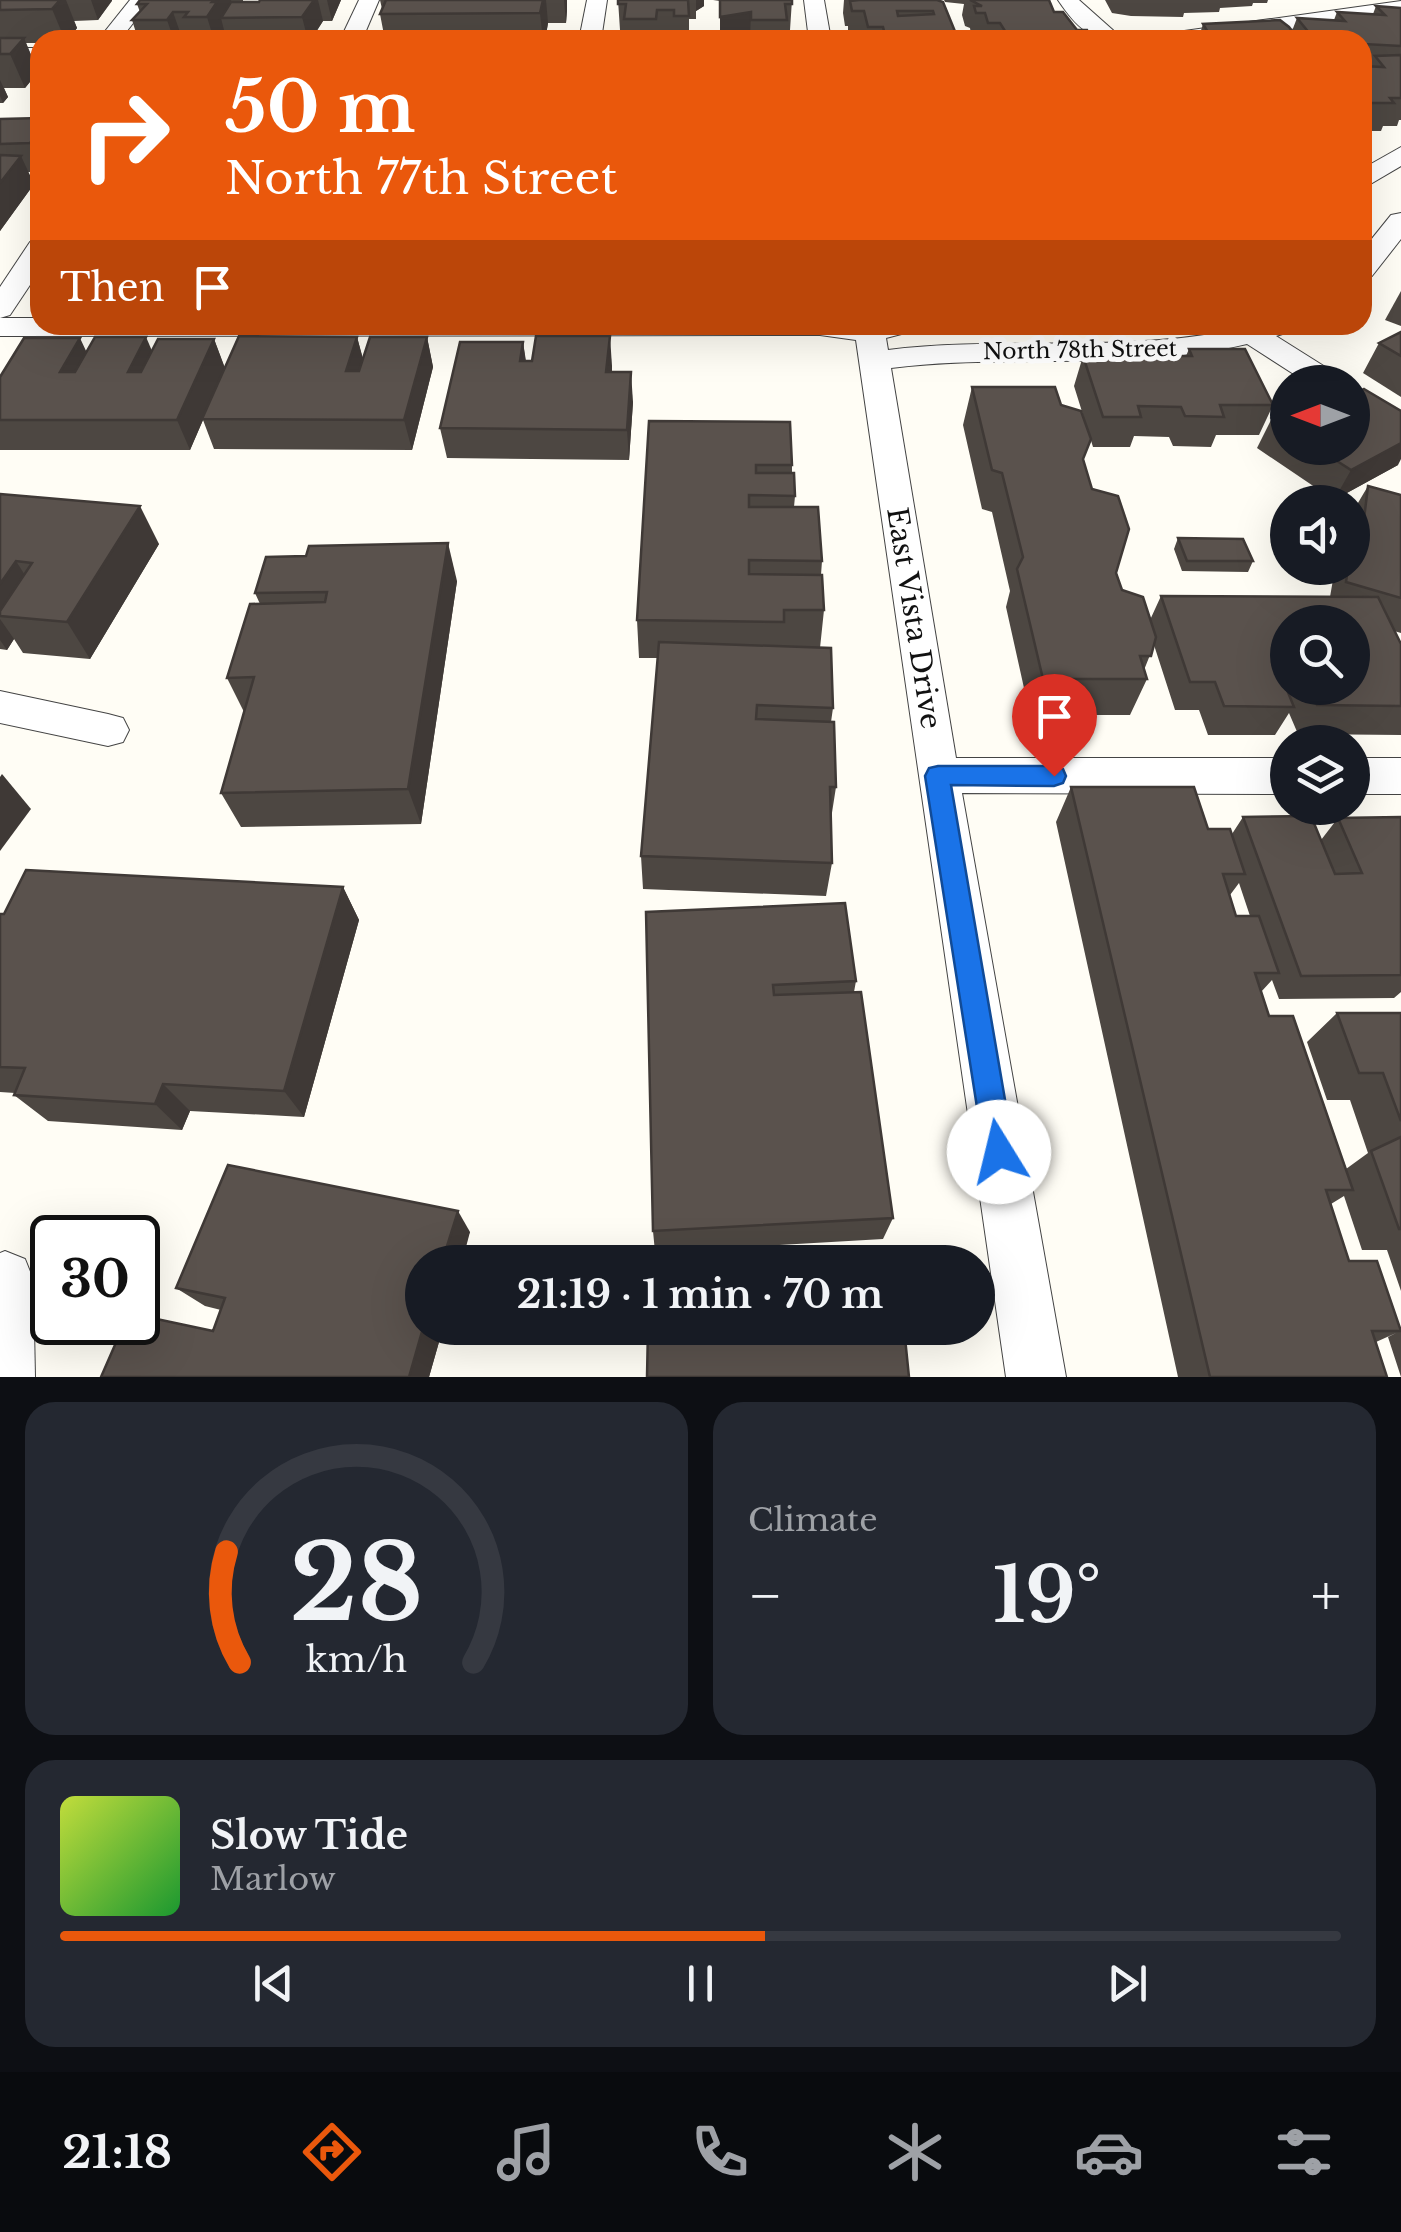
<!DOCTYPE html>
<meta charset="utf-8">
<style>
:root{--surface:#171b24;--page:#242831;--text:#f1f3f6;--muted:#9ea1a6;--line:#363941;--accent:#ea580c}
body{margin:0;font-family:"Libre Baskerville",serif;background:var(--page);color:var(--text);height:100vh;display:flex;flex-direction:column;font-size:38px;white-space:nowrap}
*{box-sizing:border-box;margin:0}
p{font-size:32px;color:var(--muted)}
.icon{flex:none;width:55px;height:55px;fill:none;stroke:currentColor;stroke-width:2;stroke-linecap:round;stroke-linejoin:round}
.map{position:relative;height:1377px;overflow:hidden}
.sheet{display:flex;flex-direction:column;gap:25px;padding:25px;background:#0d0f14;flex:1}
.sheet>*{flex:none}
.hud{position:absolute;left:30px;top:30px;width:1342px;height:305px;border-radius:30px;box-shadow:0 10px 40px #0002;background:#ea580c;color:#fff;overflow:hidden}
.needle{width:65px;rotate:270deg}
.tools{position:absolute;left:1270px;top:365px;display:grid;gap:20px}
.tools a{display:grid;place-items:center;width:100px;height:100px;border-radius:50%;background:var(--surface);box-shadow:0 10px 40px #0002;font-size:50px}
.speed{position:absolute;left:30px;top:1215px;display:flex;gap:20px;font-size:50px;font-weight:700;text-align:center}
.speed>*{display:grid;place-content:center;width:130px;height:130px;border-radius:50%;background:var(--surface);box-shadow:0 10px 40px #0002;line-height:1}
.speed .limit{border:5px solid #111;border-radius:15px;background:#fff;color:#111}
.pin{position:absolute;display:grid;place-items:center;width:85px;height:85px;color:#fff;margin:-102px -42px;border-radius:50% 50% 50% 0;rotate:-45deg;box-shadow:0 0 10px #0007}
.pin .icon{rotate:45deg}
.me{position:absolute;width:110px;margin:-55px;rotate:351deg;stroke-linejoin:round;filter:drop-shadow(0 0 8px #0008)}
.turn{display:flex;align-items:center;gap:35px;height:210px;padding:0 30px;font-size:45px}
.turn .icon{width:130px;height:130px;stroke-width:2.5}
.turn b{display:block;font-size:70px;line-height:85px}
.then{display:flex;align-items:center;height:95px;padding:0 30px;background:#0003;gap:20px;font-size:38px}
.big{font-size:75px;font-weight:700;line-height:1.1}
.sheet .card{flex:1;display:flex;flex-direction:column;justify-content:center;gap:15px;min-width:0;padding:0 35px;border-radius:30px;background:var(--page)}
.sheet .dial{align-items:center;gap:0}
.dial svg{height:260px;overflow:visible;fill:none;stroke:var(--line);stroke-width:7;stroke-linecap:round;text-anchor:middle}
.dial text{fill:var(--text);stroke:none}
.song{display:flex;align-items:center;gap:30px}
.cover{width:120px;height:120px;border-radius:15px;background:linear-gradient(135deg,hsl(70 70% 55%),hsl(130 70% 35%))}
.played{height:10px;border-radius:5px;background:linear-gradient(90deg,var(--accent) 55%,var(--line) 55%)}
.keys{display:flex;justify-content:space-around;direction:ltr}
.heat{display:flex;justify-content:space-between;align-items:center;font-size:55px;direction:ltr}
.sheet .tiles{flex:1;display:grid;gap:25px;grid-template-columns:1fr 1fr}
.card:last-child{grid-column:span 2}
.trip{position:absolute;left:405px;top:1245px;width:590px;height:100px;border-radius:50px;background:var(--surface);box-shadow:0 10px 40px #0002;font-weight:700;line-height:100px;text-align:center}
.tabs{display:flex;height:160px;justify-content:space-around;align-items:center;background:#090b0e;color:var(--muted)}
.tabs .icon{width:70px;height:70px}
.tabs .on{color:var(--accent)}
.tabs b{font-size:45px;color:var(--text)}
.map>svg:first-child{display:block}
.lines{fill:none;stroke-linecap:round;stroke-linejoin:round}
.street-casing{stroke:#444;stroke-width:2}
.street{fill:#fff;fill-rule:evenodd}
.wall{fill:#4d4742;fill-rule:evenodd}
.shaded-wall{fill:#3f3936}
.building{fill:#5a524d;stroke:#3f3936;stroke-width:2.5;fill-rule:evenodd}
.route{fill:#1a73e8;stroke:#114b97;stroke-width:2.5}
.labels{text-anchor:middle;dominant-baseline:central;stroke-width:10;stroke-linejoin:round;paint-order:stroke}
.far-street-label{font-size:22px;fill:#111;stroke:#fff}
.street-label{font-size:28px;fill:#111;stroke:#fff}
</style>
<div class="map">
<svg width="1401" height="1377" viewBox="0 0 1401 1377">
<rect width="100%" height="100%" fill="#fffdf5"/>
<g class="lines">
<g class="street-casing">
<g id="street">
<path d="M130,0H151L120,40H98Z"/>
<path d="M359,0H379L362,40H340Z"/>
<path d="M587,0H607L601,40H579Z"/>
<path d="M804,0H824L831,40H809Z"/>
<path d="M1058,0H1079L1124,40C1089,40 1077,28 1058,0Z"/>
<path d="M1401,1V13L1215,40H1159L1170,33Z"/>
<rect x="0" y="48" width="40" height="14"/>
<path d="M1401,147V166L1362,189V169Z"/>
<path d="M1401,213V239L1372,276L1362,278V251L1391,215Z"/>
<path d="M40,240V270L10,315L0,318V287L30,242Z"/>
<path d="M0,318H40V325H917L913,331L886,338L888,350C1001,336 1115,353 1227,331L1223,325H1296L1292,331L1276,336L1338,375L1342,382H1306L1247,344C1130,372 1010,353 891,368L956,758H1288V794L962,793L1066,1377H1006L856,340L820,335L0,336Z"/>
<path d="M0,691L108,714L123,718L129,730L123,742L108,746L0,723Z"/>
<rect x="1352" y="758" width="49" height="36"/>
<path d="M5,1251L25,1259L33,1279L35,1377H0V1253Z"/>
</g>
</g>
<use href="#street" class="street"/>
</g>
<g class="wall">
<path d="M0,0H112V1L98,20L74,21L77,28L68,40H40V43H26L38,72L25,88H4L8,97L3,103H0Z"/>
<path d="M140,0H243V2H259V0H341L332,21H323L312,38L362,35L383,37V40H385L380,14L382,9L380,0H567V10L566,23H548L546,35L618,39L619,35H625V30H620L618,0H704V6L696,11V19H689V39H714V36H720V1L713,0H792L790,30H786V39H806L807,35H834V40H120L138,39L132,20L140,12L137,4Z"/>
<path d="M844,0H937L956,34L955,40H848V26H845L843,13Z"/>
<path d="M944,0H1049L1054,12L1077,30L1091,40H1100H972L970,28L965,26L962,15L964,4L945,2Z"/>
<path d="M1105,0H1268L1267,3H1253L1252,6L1220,8L1219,12L1184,13L1183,17L1131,16L1112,13Z"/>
<path d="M1376,6L1401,8V120H1399L1397,126H1383L1381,131H1362V40H1198L1203,24L1292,31L1297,18L1334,20L1337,12L1373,14Z"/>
<path d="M40,118V172H28L34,184L0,231V119Z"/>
<path d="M1401,291V326L1385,320Z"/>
<path d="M1401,332V397L1363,373L1379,343Z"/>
<path d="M357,337L363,360L427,337L433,367L412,450L214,449L203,420L190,450H0V377L87,352L152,351L214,339L225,368Z"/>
<path d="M523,342L526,361L612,366V372L633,402L629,460L447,458L440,428Z"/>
<path d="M1189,349L1273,405L1259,435H1216L1211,447L1173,446L1169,437L1134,436L1130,447H1093L1074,386L1083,356H1186Z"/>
<path d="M972,387L1061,405L1083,462L1122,590L1150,620L1161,596L1330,597L1335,568H1352V513L1368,486L1401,495V633L1394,631L1401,644V735L1298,734L1289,713L1275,735H1208L1199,710H1175L1154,645L1144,670L1147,679L1130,715H1030L1006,607L1010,591L992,512L982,509L963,425ZM1288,622L1352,688H1288Z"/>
<path d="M1288,409V448H1352L1398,465L1334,500L1257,448L1272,418Z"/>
<path d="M649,421L792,465V473L795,496L794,507L822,561L821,575L824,610L820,648L833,708L831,722L836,787L831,819L832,863L826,896L643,889L641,856L658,658H639L637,620Z"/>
<path d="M0,494L159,544L90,659L23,653L14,639L7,650L0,649Z"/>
<path d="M1178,538L1253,561L1248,572L1182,571L1174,549Z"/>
<path d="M457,581L421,824L241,827L221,793L244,712L227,678L260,604L255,593Z"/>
<path d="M1071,787L1208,829L1232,834L1243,817L1321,840L1338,818L1401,817V992L1394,998L1279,999L1272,980L1261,992L1269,1016L1346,1169L1368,1153L1350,1100H1327L1307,1042L1337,1013H1401V1291L1387,1250H1362L1344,1196L1331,1204L1349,1261L1401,1331V1377L1388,1337L1396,1333L1376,1342L1387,1377H1178L1056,822ZM1239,883L1250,916H1236L1230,895Z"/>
<path d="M343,887L359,920L304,1117L190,1111L182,1130L48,1121L14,1095L15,1093L0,1092V914Z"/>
<path d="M646,912L856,981L854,992L893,1218L883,1239L655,1252L653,1231Z"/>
<path d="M470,1232L422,1328H443L429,1377H101L213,1331L221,1310L205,1306L176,1288Z"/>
</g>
<g class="shaded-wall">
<path d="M57,0H66L77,28L68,40H65L52,9Z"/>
<path d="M91,0H112L98,20Z"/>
<path d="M214,0H231L234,12L221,18L224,30L218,40H214L207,17Z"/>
<path d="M314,0H318L323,21L311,40H308L302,17Z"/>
<path d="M327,0H341L332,21Z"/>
<path d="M543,0H546L548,23L545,40H543L540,13Z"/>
<path d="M564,0H567V10L566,23Z"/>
<path d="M696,0H704V6L696,11Z"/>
<path d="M173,12L182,38L174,40L167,20Z"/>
<path d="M751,12L750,38L720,40V17Z"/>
<path d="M24,38L38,72L25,88L10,54Z"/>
<path d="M0,80L8,97L3,103L0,96Z"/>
<path d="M40,130V166L30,143Z"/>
<path d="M21,156L34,184L0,231V183Z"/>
<path d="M610,336L612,366L609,402L606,372Z"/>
<path d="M146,337L159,367L142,402L128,372Z"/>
<path d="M357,337L365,366L354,401L346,371Z"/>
<path d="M427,337L433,367L412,450L404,420Z"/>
<path d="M80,338L94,368L76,402L60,372Z"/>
<path d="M214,339L225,369L190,450L177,420Z"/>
<path d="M523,342L527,372L520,361Z"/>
<path d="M631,372L633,402L629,460L627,430Z"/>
<path d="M1401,427V459L1398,465L1334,500L1351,470Z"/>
<path d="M140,506L159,544L90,659L67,622Z"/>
<path d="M448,543L457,581L421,824L408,789Z"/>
<path d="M16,561L40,599L0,616V584Z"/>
<path d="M0,619L14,639L7,650L0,640Z"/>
<path d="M2,774L31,809L0,851V777Z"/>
<path d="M343,887L359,920L304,1117L284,1091Z"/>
<path d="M163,1084L190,1111L182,1130L155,1104Z"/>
<path d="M458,1211L470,1232L462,1262H442Z"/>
<path d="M423,1328H443L429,1377H409Z"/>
</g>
<g class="building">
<path d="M0,0H60L52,9L0,10Z"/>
<path d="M140,0H214L212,2H217L207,17H184L188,12H173L167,20H132L147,4H137Z"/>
<path d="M260,0H314L302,17L221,18L231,2H259Z"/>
<path d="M386,0H543L540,13L380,14Z"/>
<path d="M618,0H688L689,16H674V10H657L656,19H624L626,4H618Z"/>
<path d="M720,0H792V4H785L787,20H751V12L720,17Z"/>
<path d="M859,0H937L943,2L956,34L886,39L883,27H868L864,11H852L850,1ZM897,11H933L934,14L898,16Z"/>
<path d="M970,0H1049L1054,12H1063L1077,30H1087L1091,40H1100L1010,39L1000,23H988L985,13H976L974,6H982Z"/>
<path d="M1376,6L1401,8V46L1365,44L1369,52H1362V40H1315L1297,18L1345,21L1337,12L1385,15Z"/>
<path d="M1280,20L1289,27L1298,39L1221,40L1217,34H1209L1203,24Z"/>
<path d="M267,34H298L295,39L362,35L383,37L381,40H426H120L143,39L147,35L195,37L193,40Z"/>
<path d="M675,34V39H714V36L807,39V35H834V40H426L428,36L523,39L524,35H551L618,39L619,35Z"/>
<path d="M0,38H24L10,54H0Z"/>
<path d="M1401,55V98H1390L1394,103H1364L1362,66L1384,67L1375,56Z"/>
<path d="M40,118V130L30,143L0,144V119Z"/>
<path d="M0,155L21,156L0,183Z"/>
<path d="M1401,332V356L1379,343Z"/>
<path d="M239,336L357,337L346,371H359L370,337H427L404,420L202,419Z"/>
<path d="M536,336H610L606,372H631L627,430L440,428L460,342H523L520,361H532Z"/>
<path d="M95,337H146L128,372H141L158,339H214L177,420H0V377L24,338H80L60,372H75Z"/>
<path d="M1189,349H1245L1273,405H1220L1224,417L1185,416L1181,407L1138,406L1141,417H1103L1083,356H1192Z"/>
<path d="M972,387H1055L1061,405L1081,411L1091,439L1083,459L1092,489L1118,496L1129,529L1116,573L1122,590L1143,597L1156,637L1151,656H1140L1147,679H1043L1017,569L1023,557L1002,473L992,470Z"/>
<path d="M1364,389L1401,411V443L1351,470L1317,448H1352V395Z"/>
<path d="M1288,409V428L1272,418Z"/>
<path d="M649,421L790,422L792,465H756V473H794L795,496L749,495V507H818L822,561L749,560V574L822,575L824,610H784V622L637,620Z"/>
<path d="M1368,486L1401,495V598L1346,582L1348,568H1352V539L1356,517L1364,519Z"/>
<path d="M0,494L140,506L67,622L0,616V611L32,563L16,561L0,584Z"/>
<path d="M1178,538L1243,539L1253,561H1187Z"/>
<path d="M448,543L408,789L221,793L254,677L227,678L250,604L325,602L327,592L255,593L266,557L306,556L309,546Z"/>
<path d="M1161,596L1378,597L1401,644V706L1317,705L1310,688H1352V622H1288V685H1285L1294,707L1224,706L1215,682H1190Z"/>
<path d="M659,642L831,648L833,708L757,705L756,719L834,722L836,787H830L832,863L641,856Z"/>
<path d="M1071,787H1194L1208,829H1230L1245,874H1223L1236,916H1259L1279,973H1255L1269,1016H1293L1353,1190H1326L1349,1261H1377L1401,1331H1372L1387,1377H1210Z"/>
<path d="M1311,816L1335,874L1362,873L1338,818L1401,817V975L1301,976L1243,817Z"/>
<path d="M26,870L343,887L284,1091L163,1084L155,1104L14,1095L25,1068L0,1067V914H4Z"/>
<path d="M845,903L856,981L773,985L774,995L861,992L893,1218L653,1231L646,912Z"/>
<path d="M1337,1013H1401V1121L1383,1073H1359Z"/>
<path d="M1401,1137V1229H1399L1371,1151Z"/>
<path d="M228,1165L458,1211L442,1262H422L423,1328L409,1377H101L125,1322H138V1315L213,1331L225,1298L176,1288Z"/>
<path d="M648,1328H904L909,1377H647Z"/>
</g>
<path class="route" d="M938,766H1054L1063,769L1066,776L1063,783L1054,786L951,785L1014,1152L1010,1162L999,1167L988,1162L984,1152L925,776L929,768Z"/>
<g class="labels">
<g class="far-street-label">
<text transform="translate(1080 350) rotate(-1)">North 78th Street</text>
</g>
<g class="street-label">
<text transform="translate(914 618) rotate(81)">East Vista Drive</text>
</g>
</g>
</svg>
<div class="tools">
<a><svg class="needle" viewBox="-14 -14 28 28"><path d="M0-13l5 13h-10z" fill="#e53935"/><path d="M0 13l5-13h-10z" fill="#9ea1a6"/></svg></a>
<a><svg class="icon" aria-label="sound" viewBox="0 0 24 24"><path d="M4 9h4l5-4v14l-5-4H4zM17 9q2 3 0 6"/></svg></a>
<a><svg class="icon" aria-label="search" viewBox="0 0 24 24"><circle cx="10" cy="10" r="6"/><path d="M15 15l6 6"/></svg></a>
<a><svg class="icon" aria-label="layers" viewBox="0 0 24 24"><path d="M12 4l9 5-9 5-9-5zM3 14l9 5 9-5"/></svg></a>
</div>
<div class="speed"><div class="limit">30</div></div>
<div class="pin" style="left:1054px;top:776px;background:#d93025"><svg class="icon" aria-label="arrive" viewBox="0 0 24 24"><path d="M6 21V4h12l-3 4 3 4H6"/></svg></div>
<svg class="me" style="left:999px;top:1152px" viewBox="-20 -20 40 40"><circle r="19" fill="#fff"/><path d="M0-13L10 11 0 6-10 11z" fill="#1a73e8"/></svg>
<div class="trip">21:19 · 1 min · 70 m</div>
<div class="hud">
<div class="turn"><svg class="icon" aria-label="right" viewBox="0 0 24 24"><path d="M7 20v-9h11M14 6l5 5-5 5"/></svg><div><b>50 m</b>North 77th Street</div></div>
<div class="then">Then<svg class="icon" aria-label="arrive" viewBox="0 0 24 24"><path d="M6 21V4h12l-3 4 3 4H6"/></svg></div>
</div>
</div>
<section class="sheet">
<div class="tiles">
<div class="card dial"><svg viewBox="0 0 100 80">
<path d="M14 69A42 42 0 1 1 86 69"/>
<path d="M14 69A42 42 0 0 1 10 35" stroke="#ea580c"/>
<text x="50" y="56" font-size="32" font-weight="700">28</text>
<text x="50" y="72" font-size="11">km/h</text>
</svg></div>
<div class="card"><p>Climate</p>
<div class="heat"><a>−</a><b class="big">19°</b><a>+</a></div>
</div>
<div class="card">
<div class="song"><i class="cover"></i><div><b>Slow Tide</b><p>Marlow</p></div></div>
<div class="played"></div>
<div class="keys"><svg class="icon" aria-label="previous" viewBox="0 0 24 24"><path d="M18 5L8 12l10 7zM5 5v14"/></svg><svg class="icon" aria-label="pause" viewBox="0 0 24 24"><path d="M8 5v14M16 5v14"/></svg><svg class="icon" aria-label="next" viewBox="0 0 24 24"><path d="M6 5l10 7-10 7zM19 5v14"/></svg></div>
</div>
</div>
</section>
<nav class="tabs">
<b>21:18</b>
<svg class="icon on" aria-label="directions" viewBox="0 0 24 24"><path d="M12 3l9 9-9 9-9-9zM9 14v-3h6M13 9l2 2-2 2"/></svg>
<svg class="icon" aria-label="music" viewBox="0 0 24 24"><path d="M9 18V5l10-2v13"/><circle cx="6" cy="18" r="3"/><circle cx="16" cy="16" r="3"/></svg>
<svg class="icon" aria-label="phone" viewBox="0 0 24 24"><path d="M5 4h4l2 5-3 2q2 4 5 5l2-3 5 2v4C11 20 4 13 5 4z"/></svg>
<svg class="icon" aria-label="climate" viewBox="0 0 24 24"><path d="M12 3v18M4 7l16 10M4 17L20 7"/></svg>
<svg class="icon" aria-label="car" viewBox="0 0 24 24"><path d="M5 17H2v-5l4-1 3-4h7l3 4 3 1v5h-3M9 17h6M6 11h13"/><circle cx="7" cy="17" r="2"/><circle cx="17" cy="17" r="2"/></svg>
<svg class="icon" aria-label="filters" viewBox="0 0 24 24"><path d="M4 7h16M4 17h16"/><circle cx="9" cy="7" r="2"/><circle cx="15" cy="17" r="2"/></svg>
</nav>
